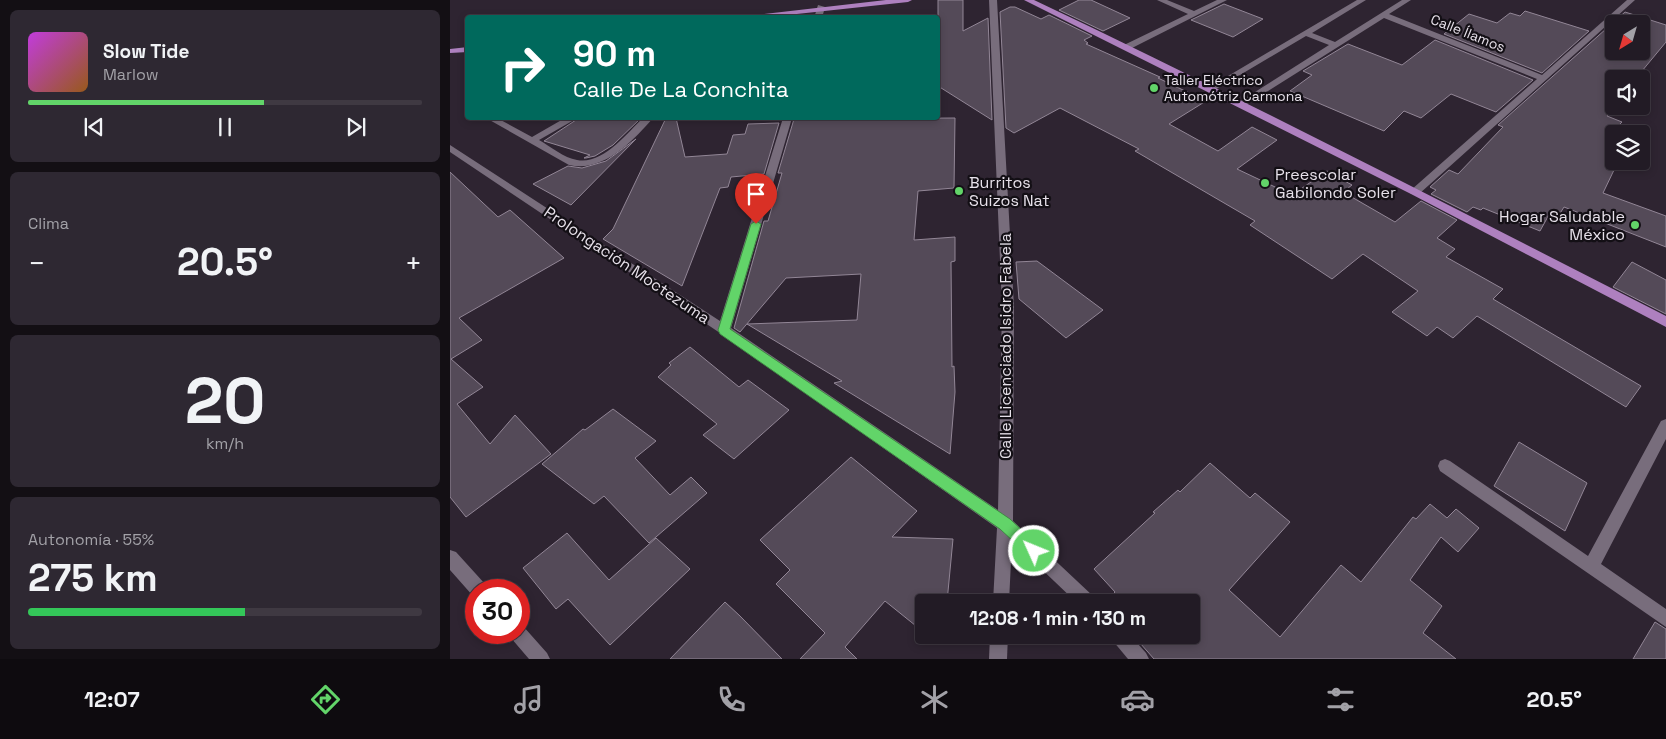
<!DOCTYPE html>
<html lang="es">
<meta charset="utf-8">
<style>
:root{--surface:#221b25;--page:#2e2832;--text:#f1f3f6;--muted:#a2a1a7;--line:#3f3942;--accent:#62d469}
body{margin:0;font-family:"Space Grotesk",sans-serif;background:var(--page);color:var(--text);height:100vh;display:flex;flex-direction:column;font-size:19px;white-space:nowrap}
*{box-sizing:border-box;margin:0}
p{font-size:16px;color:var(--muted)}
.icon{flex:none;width:28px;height:28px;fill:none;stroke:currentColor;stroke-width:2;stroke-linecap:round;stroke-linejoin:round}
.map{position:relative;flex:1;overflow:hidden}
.panel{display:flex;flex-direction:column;gap:10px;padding:10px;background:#130f14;width:450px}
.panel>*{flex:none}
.hud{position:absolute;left:15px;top:15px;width:475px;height:105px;border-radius:5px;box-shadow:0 2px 8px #0003,0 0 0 1px var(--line);background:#00695c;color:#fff;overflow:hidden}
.needle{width:32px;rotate:217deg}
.controls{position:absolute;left:1155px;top:15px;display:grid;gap:10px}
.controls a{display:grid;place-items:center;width:45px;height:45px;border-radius:5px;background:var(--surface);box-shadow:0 2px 8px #0003,0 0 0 1px var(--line);font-size:25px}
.speed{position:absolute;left:15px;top:579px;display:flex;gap:10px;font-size:25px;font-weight:700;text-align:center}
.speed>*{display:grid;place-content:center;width:65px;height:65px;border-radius:50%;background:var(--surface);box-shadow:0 2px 8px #0003,0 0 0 1px var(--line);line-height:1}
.speed .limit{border:8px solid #d22;background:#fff;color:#111}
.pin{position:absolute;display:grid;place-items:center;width:42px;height:42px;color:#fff;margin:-51px -21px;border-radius:50% 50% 50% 0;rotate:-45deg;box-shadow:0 0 5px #0007}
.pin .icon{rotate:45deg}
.me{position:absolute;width:55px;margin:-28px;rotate:314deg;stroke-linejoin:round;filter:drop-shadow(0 0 4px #0008)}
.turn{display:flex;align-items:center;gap:18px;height:105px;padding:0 25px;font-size:22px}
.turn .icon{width:65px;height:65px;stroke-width:2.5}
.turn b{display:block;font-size:35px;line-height:42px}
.big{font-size:38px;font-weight:700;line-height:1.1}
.panel .card{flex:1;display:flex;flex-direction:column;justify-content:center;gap:8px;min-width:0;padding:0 18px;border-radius:8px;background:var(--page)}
.panel .dial{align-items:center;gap:0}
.dial b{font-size:65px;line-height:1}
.song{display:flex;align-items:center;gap:15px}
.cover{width:60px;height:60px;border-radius:8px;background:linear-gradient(135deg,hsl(290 70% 55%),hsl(30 70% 35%))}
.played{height:5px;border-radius:2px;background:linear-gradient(90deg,var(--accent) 60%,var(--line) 60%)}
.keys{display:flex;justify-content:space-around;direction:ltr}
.heat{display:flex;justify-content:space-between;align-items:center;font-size:28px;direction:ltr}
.charge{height:8px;border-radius:4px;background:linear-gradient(90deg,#34c759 55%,var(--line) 0)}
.trip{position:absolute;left:465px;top:594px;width:285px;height:50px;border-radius:5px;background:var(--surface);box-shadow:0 2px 8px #0003,0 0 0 1px var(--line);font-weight:700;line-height:50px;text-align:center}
.tabs{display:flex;height:80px;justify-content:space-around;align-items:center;background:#0e0b0f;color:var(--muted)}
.tabs .icon{width:35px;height:35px}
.tabs .on{color:var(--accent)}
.tabs b{font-size:22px;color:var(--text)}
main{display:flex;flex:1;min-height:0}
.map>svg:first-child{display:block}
.building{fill:#544a58;stroke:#928696;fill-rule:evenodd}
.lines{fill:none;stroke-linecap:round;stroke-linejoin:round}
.minor{fill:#786d7c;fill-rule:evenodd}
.major{fill:#ae80bf;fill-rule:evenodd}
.route{fill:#62d469;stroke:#408a44}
.poi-dot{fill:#62d469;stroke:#130f15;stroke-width:2}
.labels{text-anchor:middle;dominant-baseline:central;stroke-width:4.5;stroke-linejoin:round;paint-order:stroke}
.far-street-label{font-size:14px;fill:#e7e1ea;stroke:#130f15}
.far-poi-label{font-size:14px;fill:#e7e1ea;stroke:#130f15;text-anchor:start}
.poi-label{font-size:16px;fill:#e7e1ea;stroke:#130f15;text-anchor:start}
.street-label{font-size:16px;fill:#e7e1ea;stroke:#130f15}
</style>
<main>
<section class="panel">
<div class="card">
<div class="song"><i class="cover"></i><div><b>Slow Tide</b><p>Marlow</p></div></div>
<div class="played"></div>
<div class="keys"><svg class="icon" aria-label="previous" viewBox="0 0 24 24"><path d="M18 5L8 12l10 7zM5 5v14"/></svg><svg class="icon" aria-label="pause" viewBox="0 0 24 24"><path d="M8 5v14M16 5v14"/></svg><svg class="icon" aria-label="next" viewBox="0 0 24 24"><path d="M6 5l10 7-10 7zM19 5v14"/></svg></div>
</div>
<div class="card"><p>Clima</p>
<div class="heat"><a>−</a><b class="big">20.5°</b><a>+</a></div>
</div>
<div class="card dial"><b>20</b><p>km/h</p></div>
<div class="card"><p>Autonomía · 55%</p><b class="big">275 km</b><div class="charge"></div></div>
</section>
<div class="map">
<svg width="1216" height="659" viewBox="0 0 1216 659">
<rect width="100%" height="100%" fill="#2e2431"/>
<g class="building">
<path d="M488,0H513V31L538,18L542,120L488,86Z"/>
<path d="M629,0H641L680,18L653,31L609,10Z"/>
<path d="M774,4L813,19L783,37L741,20Z"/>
<path d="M560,7H565L591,19L599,15L642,36L634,40L638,43L636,44L710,77L708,78L756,101L719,124L768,151L802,127L827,140L787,169L842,195L877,171L902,185L893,192L945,222L971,201L1007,220L987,238L1005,249L996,257L1053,289L1043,299L1191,386L1176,407L1027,316L1003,338L987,327L977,336L942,312L968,291L913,254L882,279L800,225L805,221L685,151L689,149L610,108L564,133L556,128L550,12Z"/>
<path d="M1075,11L1139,31L1092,73L994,34L1019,14L1047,23L1060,13L1070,16Z"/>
<path d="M1175,12L1216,25V42L1187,77L1191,79H1164V106H1166L1157,116L1172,122L1168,126L1184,132L1182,134H1164V170L1153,193L1216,216V247L1114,207L1109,215L1101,211L1090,231L1033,208L1031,210L1023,207L1017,212L981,194L986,190L980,187L999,170L1008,174L1053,127L1048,125ZM1164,24H1191V51H1164Z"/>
<path d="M985,40L1083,80L1046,112L1001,94L971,118L954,111L934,131L840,91L862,75L853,71L898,44L952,65Z"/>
<path d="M129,118H191L163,145L145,156L136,158H134L140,155L94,141Z"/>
<path d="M216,118H226L235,157L277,154L283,135L295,134L298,124L329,123L314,174L281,177L278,187L270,188L232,286L153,239L163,229Z"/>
<path d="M344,119L505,118L504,188L468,191L464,240L505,237V261L501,262L502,367L504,366L505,392L500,454L384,383L392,381L297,324L407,320L411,274L336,278L290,332L284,328L314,221H318L332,173H328Z"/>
<path d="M186,139L121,205L83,184L118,166L132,168L156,161Z"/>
<path d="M0,172L48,217L60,210L114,258L9,318L32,340L1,359L33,387L7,404L40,444L65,415L101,454L16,517L0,497Z"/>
<path d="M587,261L653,310L616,338L569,299L566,262Z"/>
<path d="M1182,262L1216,280V314L1163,287Z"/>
<path d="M240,347L289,387L298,380L339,410L284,459L253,435L267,424L208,377L221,365L219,363Z"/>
<path d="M163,409L206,441L185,458L220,495L241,477L257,493L199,543L154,496L144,504L92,464L133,429L135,430Z"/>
<path d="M1069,442L1137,483L1115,531L1044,486Z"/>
<path d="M401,457L467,511L442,537L503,539L497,602H474V630H471L435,601L395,647L407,659H350L375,633L326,584L340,570L310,540Z"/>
<path d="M760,463L800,498L805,493L840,522L779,590L830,637L891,565L911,582L963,517L966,519L980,504L997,518L1006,509L1029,528L1008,552L991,537L960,580L992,606L973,633L1006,659H704L683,635H741V602H661L658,599L665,592L644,569L705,513L703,512L728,490L730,492Z"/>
<path d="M117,533L159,580L206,538L240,569L160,645L118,599L106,609L73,568Z"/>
<path d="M275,602L290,616L332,659H220Z"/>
<path d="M1205,622L1216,629V659H1183Z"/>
</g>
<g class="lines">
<g class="minor">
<path d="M539,0H547L564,307L563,521L643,596L645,602H626L562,541L559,602H543L547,528L270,333L0,152V145L270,321L333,118H342L281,328L548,510L552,307Z"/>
<path d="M707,0H717L744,11L767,0H777L680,49H674V45L738,14Z"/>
<path d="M907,0H916L862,33L885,42L952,0H961L939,14L1092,75L1177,0H1185L969,194H961L960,192L961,190L1087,79L934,18L794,106H788L786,104L879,45L856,36L763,91L760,92L756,89Z"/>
<path d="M368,5L375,7L372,18H364Z"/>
<path d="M36,118H47L82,137L115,118H125L124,120L89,140C100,146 114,158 127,160C153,165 177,133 193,118H203C183,141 153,173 119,165Z"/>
<path d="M1216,419V439L1151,564L1216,609V627L990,471L988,466L990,461L995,459L1000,461L1138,556L1211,421Z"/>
<path d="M0,550L6,552L35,584L37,590H26V597L23,596L0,570Z"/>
<path d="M69,624L73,626L97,653L100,659H79L61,638L59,632H69Z"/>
<path d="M540,635H558L557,659H539Z"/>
<path d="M660,635H680L696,653L699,659H678L663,641Z"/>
</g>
<g class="major">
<path d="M436,0H462L458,2L310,18H279Z"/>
<path d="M574,0H584C797,101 1006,209 1216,316V327L961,194Z"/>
<path d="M18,47V52L0,53V49Z"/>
</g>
</g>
<path class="route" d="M306,221L311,224L280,329L560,519L589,546L591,551L589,556L584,559L579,556L550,529L270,334L268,330L301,224Z"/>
<g class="poi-dot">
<circle cx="704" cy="88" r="5"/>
<circle cx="815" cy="183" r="5"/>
<circle cx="509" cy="191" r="5"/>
<circle cx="1185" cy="225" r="5"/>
</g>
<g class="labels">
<g class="far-street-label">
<text transform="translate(1018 33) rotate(22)">Calle Ílamos</text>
</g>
<g class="far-poi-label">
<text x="714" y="80">Taller Eléctrico<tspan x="714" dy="16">Automótriz Carmona</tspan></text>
</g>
<g class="poi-label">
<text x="825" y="174">Preescolar<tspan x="825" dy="18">Gabilondo Soler</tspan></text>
<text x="519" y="182">Burritos<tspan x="519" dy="18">Suizos Nat</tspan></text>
<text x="1175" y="216" text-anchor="end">Hogar Saludable<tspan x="1175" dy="18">México</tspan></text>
</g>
<g class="street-label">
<text transform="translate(177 265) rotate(34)">Prolongación Moctezuma</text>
<text transform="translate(555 346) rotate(-90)">Calle Licenciado Isidro Fabela</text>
</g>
</g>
</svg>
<div class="controls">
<a><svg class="needle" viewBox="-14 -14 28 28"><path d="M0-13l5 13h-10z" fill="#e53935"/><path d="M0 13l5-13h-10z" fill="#a2a1a7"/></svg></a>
<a><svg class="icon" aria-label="sound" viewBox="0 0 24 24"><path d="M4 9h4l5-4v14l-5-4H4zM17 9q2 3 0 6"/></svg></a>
<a><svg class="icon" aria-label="layers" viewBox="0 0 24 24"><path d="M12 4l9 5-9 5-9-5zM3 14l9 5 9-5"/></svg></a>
</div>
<div class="speed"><div class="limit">30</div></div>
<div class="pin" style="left:306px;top:224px;background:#d93025"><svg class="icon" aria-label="arrive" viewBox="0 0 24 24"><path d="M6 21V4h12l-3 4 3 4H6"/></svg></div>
<svg class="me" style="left:584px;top:551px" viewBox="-20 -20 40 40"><circle r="17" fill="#62d469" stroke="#fff" stroke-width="3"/><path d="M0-11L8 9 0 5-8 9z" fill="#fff"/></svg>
<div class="trip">12:08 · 1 min · 130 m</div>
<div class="hud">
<div class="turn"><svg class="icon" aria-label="right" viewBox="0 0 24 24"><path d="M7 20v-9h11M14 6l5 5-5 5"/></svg><div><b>90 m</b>Calle De La Conchita</div></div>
</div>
</div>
</main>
<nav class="tabs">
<b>12:07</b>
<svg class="icon on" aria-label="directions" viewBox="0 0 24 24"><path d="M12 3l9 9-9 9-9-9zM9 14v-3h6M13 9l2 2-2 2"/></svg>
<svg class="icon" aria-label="music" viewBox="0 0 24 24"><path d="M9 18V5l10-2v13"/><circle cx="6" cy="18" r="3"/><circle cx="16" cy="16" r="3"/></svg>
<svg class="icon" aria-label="phone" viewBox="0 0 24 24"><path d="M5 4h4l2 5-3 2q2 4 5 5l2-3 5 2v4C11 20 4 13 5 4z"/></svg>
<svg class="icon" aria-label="climate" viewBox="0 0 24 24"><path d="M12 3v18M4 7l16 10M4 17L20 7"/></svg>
<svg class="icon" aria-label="car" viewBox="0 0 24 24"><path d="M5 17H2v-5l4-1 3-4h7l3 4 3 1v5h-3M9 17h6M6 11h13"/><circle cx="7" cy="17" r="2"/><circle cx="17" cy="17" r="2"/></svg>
<svg class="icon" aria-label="filters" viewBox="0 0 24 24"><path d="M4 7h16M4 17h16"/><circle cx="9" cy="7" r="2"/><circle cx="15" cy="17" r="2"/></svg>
<b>20.5°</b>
</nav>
